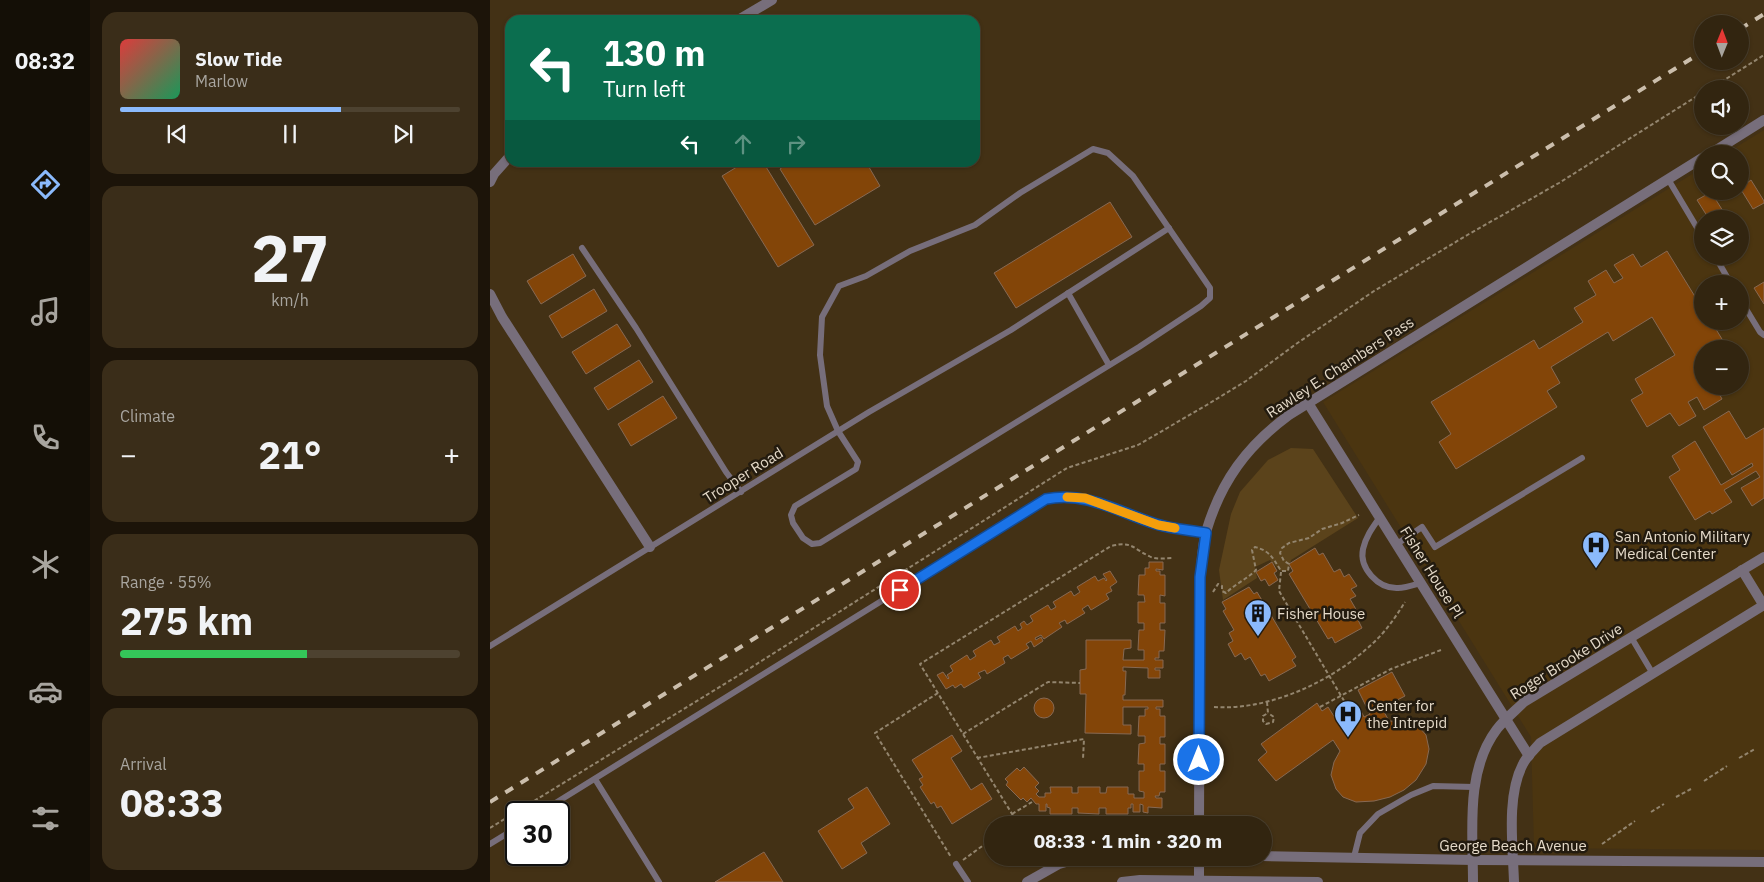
<!DOCTYPE html>
<meta charset="utf-8">
<style>
:root{--surface:#322510;--page:#3a2d19;--text:#f1f3f6;--muted:#a8a59f;--line:#4d4230;--accent:#8bbafc}
body{margin:0;font-family:"IBM Plex Sans",sans-serif;background:var(--page);color:var(--text);height:100vh;display:flex;flex-direction:column;font-size:19px;white-space:nowrap}
*{box-sizing:border-box;margin:0}
p{font-size:16px;color:var(--muted)}
.icon{flex:none;width:28px;height:28px;fill:none;stroke:currentColor;stroke-width:2;stroke-linecap:round;stroke-linejoin:round}
.map{position:relative;flex:1;overflow:hidden}
.sheet{display:flex;flex-direction:column;gap:12px;padding:12px;background:#1c1409;width:400px}
.sheet>*{flex:none}
.top-card{position:absolute;left:15px;top:15px;width:475px;height:152px;border-radius:15px;box-shadow:0 1px 4px #0004,0 0 0 1px var(--line);background:#0b6e4f;color:#fff;overflow:hidden}
.needle{width:32px;rotate:1deg}
.controls{position:absolute;left:1204px;top:15px;display:grid;gap:10px}
.controls a{display:grid;place-items:center;width:55px;height:55px;border-radius:50%;background:var(--surface);box-shadow:0 1px 4px #0004,0 0 0 1px var(--line);font-size:25px}
.speed{position:absolute;left:15px;top:801px;display:flex;gap:10px;font-size:25px;font-weight:700;text-align:center}
.speed>*{display:grid;place-content:center;width:65px;height:65px;border-radius:50%;background:var(--surface);box-shadow:0 1px 4px #0004,0 0 0 1px var(--line);line-height:1}
.speed .limit{border:2px solid #111;border-radius:8px;background:#fff;color:#111}
.pin{position:absolute;display:grid;place-items:center;width:42px;height:42px;color:#fff;margin:-21px;border:2px solid #fff;border-radius:50%;box-shadow:0 1px 5px #0007}
.me{position:absolute;width:55px;margin:-28px;rotate:0deg;stroke-linejoin:round;filter:drop-shadow(0 0 4px #0008)}
.turn{display:flex;align-items:center;gap:18px;height:105px;padding:0 15px;font-size:22px}
.turn .icon{width:65px;height:65px;stroke-width:2.5}
.turn b{display:block;font-size:35px;line-height:42px}
.lanes{display:flex;align-items:center;height:48px;padding:0 15px;background:#0003;justify-content:center;gap:25px;direction:ltr}
.lanes .off{opacity:.35}
.big{font-size:38px;font-weight:800;line-height:1.1}
.sheet .widget{flex:1;display:flex;flex-direction:column;justify-content:center;gap:8px;min-width:0;padding:0 18px;border-radius:15px;background:var(--page)}
.sheet .dial{align-items:center;gap:0}
.dial b{font-size:65px;line-height:1}
.song{display:flex;align-items:center;gap:15px}
.cover{width:60px;height:60px;border-radius:8px;background:linear-gradient(135deg,hsl(0 70% 55%),hsl(150 70% 35%))}
.played{height:5px;border-radius:2px;background:linear-gradient(90deg,var(--accent) 65%,var(--line) 65%)}
.keys{display:flex;justify-content:space-around;direction:ltr}
.heat{display:flex;justify-content:space-between;align-items:center;font-size:28px;direction:ltr}
.charge{height:8px;border-radius:4px;background:linear-gradient(90deg,#34c759 55%,var(--line) 0)}
.trip{position:absolute;left:494px;top:816px;width:288px;height:50px;border-radius:25px;background:var(--surface);box-shadow:0 1px 4px #0004,0 0 0 1px var(--line);font-weight:800;line-height:50px;text-align:center}
main{display:flex;flex:1;min-height:0}
.tab-bar{display:flex;flex-direction:column;width:90px;justify-content:space-around;align-items:center;background:#140f06;color:var(--muted)}
.tab-bar .icon{width:35px;height:35px}
.tab-bar .active{color:var(--accent)}
.tab-bar b{font-size:22px;color:var(--text)}
.map>svg:first-child{display:block}
.built{fill:#4b3510;fill-rule:evenodd}
.green{fill:#5b431b}
.building{fill:#834508;stroke:#876953}
.lines{fill:none;stroke-linecap:round;stroke-linejoin:round}
.path{stroke:#93856e;stroke-width:2;stroke-dasharray:4 2.5;stroke-linecap:butt}
.service{stroke:#776e7b;stroke-width:6}
.minor{stroke:#776e7b;stroke-width:10}
.tertiary{stroke:#776e7b;stroke-width:10}
.rail{stroke:#cbbeac;stroke-width:4;stroke-dasharray:9 9;stroke-linecap:butt}
.route-casing{stroke:#114b97;stroke-width:12}
.route{stroke:#1a73e8;stroke-width:9}
.slow{stroke:#f59e0b;stroke-width:9}
.labels{text-anchor:middle;dominant-baseline:central;stroke-width:5;stroke-linejoin:round;paint-order:stroke}
.street-label{font-size:15px;fill:#e5dac9;stroke:#231b0f}
.poi-label{font-size:15px;fill:#e5dac9;stroke:#231b0f;text-anchor:start}
</style>
<main>
<nav class="tab-bar">
<b>08:32</b>
<svg class="icon active" aria-label="directions" viewBox="0 0 24 24"><path d="M12 3l9 9-9 9-9-9zM9 14v-3h6M13 9l2 2-2 2"/></svg>
<svg class="icon" aria-label="music" viewBox="0 0 24 24"><path d="M9 18V5l10-2v13"/><circle cx="6" cy="18" r="3"/><circle cx="16" cy="16" r="3"/></svg>
<svg class="icon" aria-label="phone" viewBox="0 0 24 24"><path d="M5 4h4l2 5-3 2q2 4 5 5l2-3 5 2v4C11 20 4 13 5 4z"/></svg>
<svg class="icon" aria-label="climate" viewBox="0 0 24 24"><path d="M12 3v18M4 7l16 10M4 17L20 7"/></svg>
<svg class="icon" aria-label="car" viewBox="0 0 24 24"><path d="M5 17H2v-5l4-1 3-4h7l3 4 3 1v5h-3M9 17h6M6 11h13"/><circle cx="7" cy="17" r="2"/><circle cx="17" cy="17" r="2"/></svg>
<svg class="icon" aria-label="filters" viewBox="0 0 24 24"><path d="M4 7h16M4 17h16"/><circle cx="9" cy="7" r="2"/><circle cx="15" cy="17" r="2"/></svg>
</nav>
<section class="sheet">
<div class="widget">
<div class="song"><i class="cover"></i><div><b>Slow Tide</b><p>Marlow</p></div></div>
<div class="played"></div>
<div class="keys"><svg class="icon" aria-label="previous" viewBox="0 0 24 24"><path d="M18 5L8 12l10 7zM5 5v14"/></svg><svg class="icon" aria-label="pause" viewBox="0 0 24 24"><path d="M8 5v14M16 5v14"/></svg><svg class="icon" aria-label="next" viewBox="0 0 24 24"><path d="M6 5l10 7-10 7zM19 5v14"/></svg></div>
</div>
<div class="widget dial"><b>27</b><p>km/h</p></div>
<div class="widget"><p>Climate</p>
<div class="heat"><a>−</a><b class="big">21°</b><a>+</a></div>
</div>
<div class="widget"><p>Range · 55%</p><b class="big">275 km</b><div class="charge"></div></div>
<div class="widget"><p>Arrival</p><b class="big">08:33</b></div>
</section>
<div class="map">
<svg width="1274" height="882" viewBox="0 0 1274 882">
<rect width="100%" height="100%" fill="#433115"/>
<path class="built" d="M1274,130V850L1044,848L1041,737L833,402L1212,168V191H1250V154H1235ZM1212,219H1250V256H1212ZM1212,284H1250V321H1212ZM1212,349H1250V386H1212Z"/>
<path class="green" d="M801,448L823,449L868,518L801,560L798,571H791L780,560L765,567L767,578L733,600L729,570L741,514L750,492L778,460Z"/>
<g class="building">
<path d="M255,162H273L324,245L288,267L232,176Z"/>
<path d="M300,162H376L390,186L325,225L290,169Z"/>
<path d="M1261,180L1274,201V203L1263,209L1250,188Z"/>
<path d="M1221,192L1238,219H1219L1207,200Z"/>
<path d="M620,202L642,237L526,308L504,273Z"/>
<path d="M1177,251L1212,308V321H1221L1238,349H1212V386H1225L1232,399L1214,410L1207,397L1198,402L1206,416L1189,426L1180,413L1157,427L1141,400L1153,393L1145,379L1185,355L1162,317L1123,341L1118,332L1061,367L1070,383L1057,391L1067,407L966,469L949,442L961,434L941,402L1044,340L1049,349L1093,322L1084,308L1106,295L1098,281L1116,270L1124,283L1133,278L1124,265L1143,254L1151,267Z"/>
<path d="M83,254L96,276L51,304L37,281Z"/>
<path d="M1274,282V304L1264,288Z"/>
<path d="M104,289L117,311L72,338L59,316Z"/>
<path d="M127,324L141,346L96,374L82,352Z"/>
<path d="M149,360L163,382L118,410L104,388Z"/>
<path d="M173,396L187,418L141,446L128,424Z"/>
<path d="M1239,411L1256,439L1274,428V498L1262,506L1251,488L1270,477L1266,471L1234,490L1242,502L1222,514L1220,511L1205,520L1179,477L1190,470L1182,456L1205,441L1231,485L1263,466L1262,463L1242,475L1213,427Z"/>
<path d="M825,548L829,555L833,553L844,572L850,569L854,577L859,574L867,586L861,589L866,596L860,599L871,618L868,620L872,628L845,643L842,637L838,639L799,574L803,571L799,564Z"/>
<path d="M659,562H673V570L666,569V571H670V575H675V596L670,595V603H675V623H670V630H675L674,651H669V658H665V660H673V668H665V670H670V678H658V668L633,667V671H636L635,695H633V700H673V707H666V709H670V716H675V737H670V744H675V764H670V771H675V792H670L669,796H665L666,798H672V808L658,807V813L653,812V805L650,804V812H643V804H641V808H638V814H616V808H609V814L588,813V808H582V814H560V808L557,807V804H556V811H549V804H546L541,798L537,802L533,798L531,800L516,785L518,782L515,779L527,768L530,771L534,767L549,783L545,787L549,791L546,794L549,797H555V793H561L560,787H582V793H588V787H610V793H616L617,787H638V794H644V798H654V792L649,791V771H654V764H648L649,744L655,743V736H648L649,716H655V709H658V707H633V725H641V734L595,733L596,694H590V670L596,669V640H641V648L634,649L633,660H654V650H648L649,630H654V623H648V602H655L654,595H648L649,575H655V568H659Z"/>
<path d="M782,562L787,571L784,573L788,580L779,586L775,579L771,581L766,572Z"/>
<path d="M620,571L627,582L620,587L622,591L616,594L619,599L601,610L598,605L592,609L595,613L577,624L575,620L569,623L572,627L554,639L551,635L545,638L546,640L551,637L553,641L544,647L541,641L536,644L539,648L521,659L518,655L513,658L515,663L497,674L495,670L488,673L491,678L474,688L471,684L465,688L463,685L456,689L447,675L453,672L458,679L459,678L457,675L463,671L460,666L477,655L480,660L486,656L483,651L501,640L504,645L510,642L507,637L525,626L528,631L532,628L530,624L534,621L537,625L543,621L540,616L558,605L561,610L566,607L563,602L581,591L584,596L590,592L587,587L605,576L608,581L614,578L616,581L617,580L613,574Z"/>
<path d="M759,587L764,594L767,592L806,657L802,660L806,666L779,681L775,674L771,676L760,657L755,660L751,653L745,657L738,644L743,641L739,633L744,630L733,611L736,609L732,602Z"/>
<path d="M902,672L915,696L892,708L899,721L919,722L929,727L936,735L939,749L936,764L926,780L914,790L900,797L884,801L866,802L853,797L846,789L841,775L844,762L850,751L843,740L786,781L768,760L777,752L771,744L827,703L832,711L838,707L853,730L859,727L855,721L871,711L874,717L880,714L868,690Z"/>
<circle cx="554" cy="708" r="10"/>
<path d="M462,735L472,751L461,758L481,790L492,783L502,799L462,824L451,806L447,808L444,802L441,804L430,787L433,785L429,779L433,777L422,760Z"/>
<path d="M377,787L400,824L371,843L377,853L352,869L328,831L364,808L358,799Z"/>
<path d="M274,852L293,882H225Z"/>
</g>
<g class="lines">
<g class="path">
<path d="M1220,89L1274,55"/>
<path d="M791,572L789,591L863,716"/>
<path d="M723,592L728,584L732,586V591L736,593C745,584 757,579 766,570L762,550L765,547C780,551 783,558 791,571H798L799,564L794,561L790,553L792,548L799,543L819,538L832,529L852,523L869,515"/>
<path d="M448,693L385,733L461,857"/>
<path d="M777,702L778,713L773,716V721L776,724L783,722L784,717L778,713"/>
<path d="M724,707C784,711 852,677 892,634C901,624 908,613 915,602"/>
<path d="M830,707L901,669L951,650"/>
<path d="M473,734L558,682L590,683"/>
<path d="M487,758L594,739L593,759"/>
<path d="M1249,758L1265,749"/>
<path d="M1214,781L1237,766"/>
<path d="M1186,797L1201,789"/>
<path d="M1161,812L1174,804"/>
<path d="M522,814L542,802"/>
<path d="M662,823L527,822L430,664L621,546C642,541 642,548 659,556C665,560 676,558 683,558"/>
<path d="M0,828L254,672L577,468L648,445L715,406L756,381L806,344L884,291L979,234L1069,183L1212,93"/>
<path d="M1112,844L1145,821"/>
<path d="M473,860L502,839"/>
</g>
<g class="service">
<path d="M603,149L618,153L643,176L720,288V298L711,306L649,347L330,543L322,544L313,538L303,523L301,515L305,506L366,469L368,462L348,431L337,406L330,355L332,317L349,286L376,276L420,251L485,225L530,193Z"/>
<path d="M1178,179L1212,236"/>
<path d="M92,248L146,328L236,472L251,492"/>
<path d="M1225,256L1241,284"/>
<path d="M578,293L619,365"/>
<path d="M1250,299L1270,332L1274,335"/>
<path d="M890,517C883,527 876,536 873,549C869,568 888,589 908,588C915,588 924,585 931,583"/>
<path d="M907,544L932,527L945,547L1092,458"/>
<path d="M1141,637L1163,674"/>
<path d="M0,646L379,412L521,330L679,228"/>
<path d="M105,779L169,882"/>
<path d="M51,812L556,499C597,491 628,512 666,524C682,529 699,530 716,533"/>
<path d="M0,844L26,828"/>
<path d="M864,857L870,833L888,814L921,795L943,786L984,787"/>
<path d="M466,864L478,882"/>
</g>
<g class="minor">
<path d="M248,20L282,0"/>
<path d="M1220,154L1274,120"/>
<path d="M0,182L4,174L20,156"/>
<path d="M0,294L12,317L160,547"/>
<path d="M818,403L1039,756"/>
<path d="M1252,570L1274,606"/>
<path d="M709,825L710,577C712,562 712,546 716,532C731,481 757,446 799,415L1212,158"/>
<path d="M709,881V858"/>
<path d="M983,882C983,832 975,771 1007,729C1015,719 1025,711 1034,702L1274,557"/>
<path d="M1024,882C1023,847 1016,796 1033,764C1037,756 1044,750 1050,743L1274,605"/>
</g>
<g class="tertiary">
<path d="M772,856L983,860L1274,862"/>
<path d="M537,882L569,864L590,858"/>
<path d="M632,882L650,880L828,882"/>
</g>
<g class="rail">
<path d="M1250,29L1274,14"/>
<path d="M0,802L1212,52"/>
</g>
</g>
<g class="lines">
<g class="route-casing">
<path id="route" d="M410,590L556,499C597,491 628,512 666,524C682,529 699,530 716,533L710,577L709,760"/>
</g>
<use href="#route" class="route"/>
<path class="slow" d="M577,497L595,498L668,525L685,528"/>
</g>
<defs>
<g id="hospital-pin" transform="scale(1.4375)"><path d="M0 17L-7.5 6A9.5 9.5 0 1 1 7.5 6Z" fill="#8bbafc" stroke="#231b0f"/><path d="M-5-5h3v3.5h4V-5h3V5h-3V1.5h-4V5h-3Z" fill="#111"/></g>
<g id="building-pin" transform="scale(1.4375)"><path d="M0 17L-7.5 6A9.5 9.5 0 1 1 7.5 6Z" fill="#8bbafc" stroke="#231b0f"/><path d="M-4-6H4V6H1V3H-1V6H-4ZM-2.5-4.3h1.7v1.8h-1.7ZM.8-4.3h1.7v1.8H.8ZM-2.5-1h1.7V.8h-1.7ZM.8-1h1.7V.8H.8Z" fill="#111"/></g>
</defs>
<g fill-rule="evenodd">
<use href="#hospital-pin" x="1106" y="545"/>
<use href="#building-pin" x="768" y="613"/>
<use href="#hospital-pin" x="858" y="714"/>
</g>
<g class="labels">
<g class="street-label">
<text transform="translate(850 367) rotate(-33)">Rawley E. Chambers Pass</text>
<text transform="translate(253 475) rotate(-32)">Trooper Road</text>
<text transform="translate(942 572) rotate(58)">Fisher House Pl</text>
<text transform="translate(1076 661) rotate(-32)">Roger Brooke Drive</text>
<text x="1023" y="845">George Beach Avenue</text>
</g>
<g class="poi-label">
<text x="1125" y="536">San Antonio Military<tspan x="1125" dy="17">Medical Center</tspan></text>
<text x="787" y="613">Fisher House</text>
<text x="877" y="705">Center for<tspan x="877" dy="17">the Intrepid</tspan></text>
</g>
</g>
</svg>
<div class="controls">
<a><svg class="needle" viewBox="-14 -14 28 28"><path d="M0-13l5 13h-10z" fill="#e53935"/><path d="M0 13l5-13h-10z" fill="#a8a59f"/></svg></a>
<a><svg class="icon" aria-label="sound" viewBox="0 0 24 24"><path d="M4 9h4l5-4v14l-5-4H4zM17 9q2 3 0 6"/></svg></a>
<a><svg class="icon" aria-label="search" viewBox="0 0 24 24"><circle cx="10" cy="10" r="6"/><path d="M15 15l6 6"/></svg></a>
<a><svg class="icon" aria-label="layers" viewBox="0 0 24 24"><path d="M12 4l9 5-9 5-9-5zM3 14l9 5 9-5"/></svg></a>
<a>+</a>
<a>−</a>
</div>
<div class="speed"><div class="limit">30</div></div>
<div class="pin" style="left:410px;top:590px;background:#d93025"><svg class="icon" aria-label="arrive" viewBox="0 0 24 24"><path d="M6 21V4h12l-3 4 3 4H6"/></svg></div>
<svg class="me" style="left:709px;top:760px" viewBox="-20 -20 40 40"><circle r="17" fill="#1a73e8" stroke="#fff" stroke-width="3"/><path d="M0-11L8 9 0 5-8 9z" fill="#fff"/></svg>
<div class="trip">08:33 · 1 min · 320 m</div>
<div class="top-card">
<div class="turn"><svg class="icon" aria-label="left" viewBox="0 0 24 24"><path d="M17 20v-9H6M10 6l-5 5 5 5"/></svg><div><b>130 m</b>Turn left</div></div>
<div class="lanes"><svg class="icon" aria-label="left" viewBox="0 0 24 24"><path d="M17 20v-9H6M10 6l-5 5 5 5"/></svg><svg class="icon off" aria-label="ahead" viewBox="0 0 24 24"><path d="M12 20V5M6 11l6-6 6 6"/></svg><svg class="icon off" aria-label="right" viewBox="0 0 24 24"><path d="M7 20v-9h11M14 6l5 5-5 5"/></svg></div>
</div>
</div>
</main>
